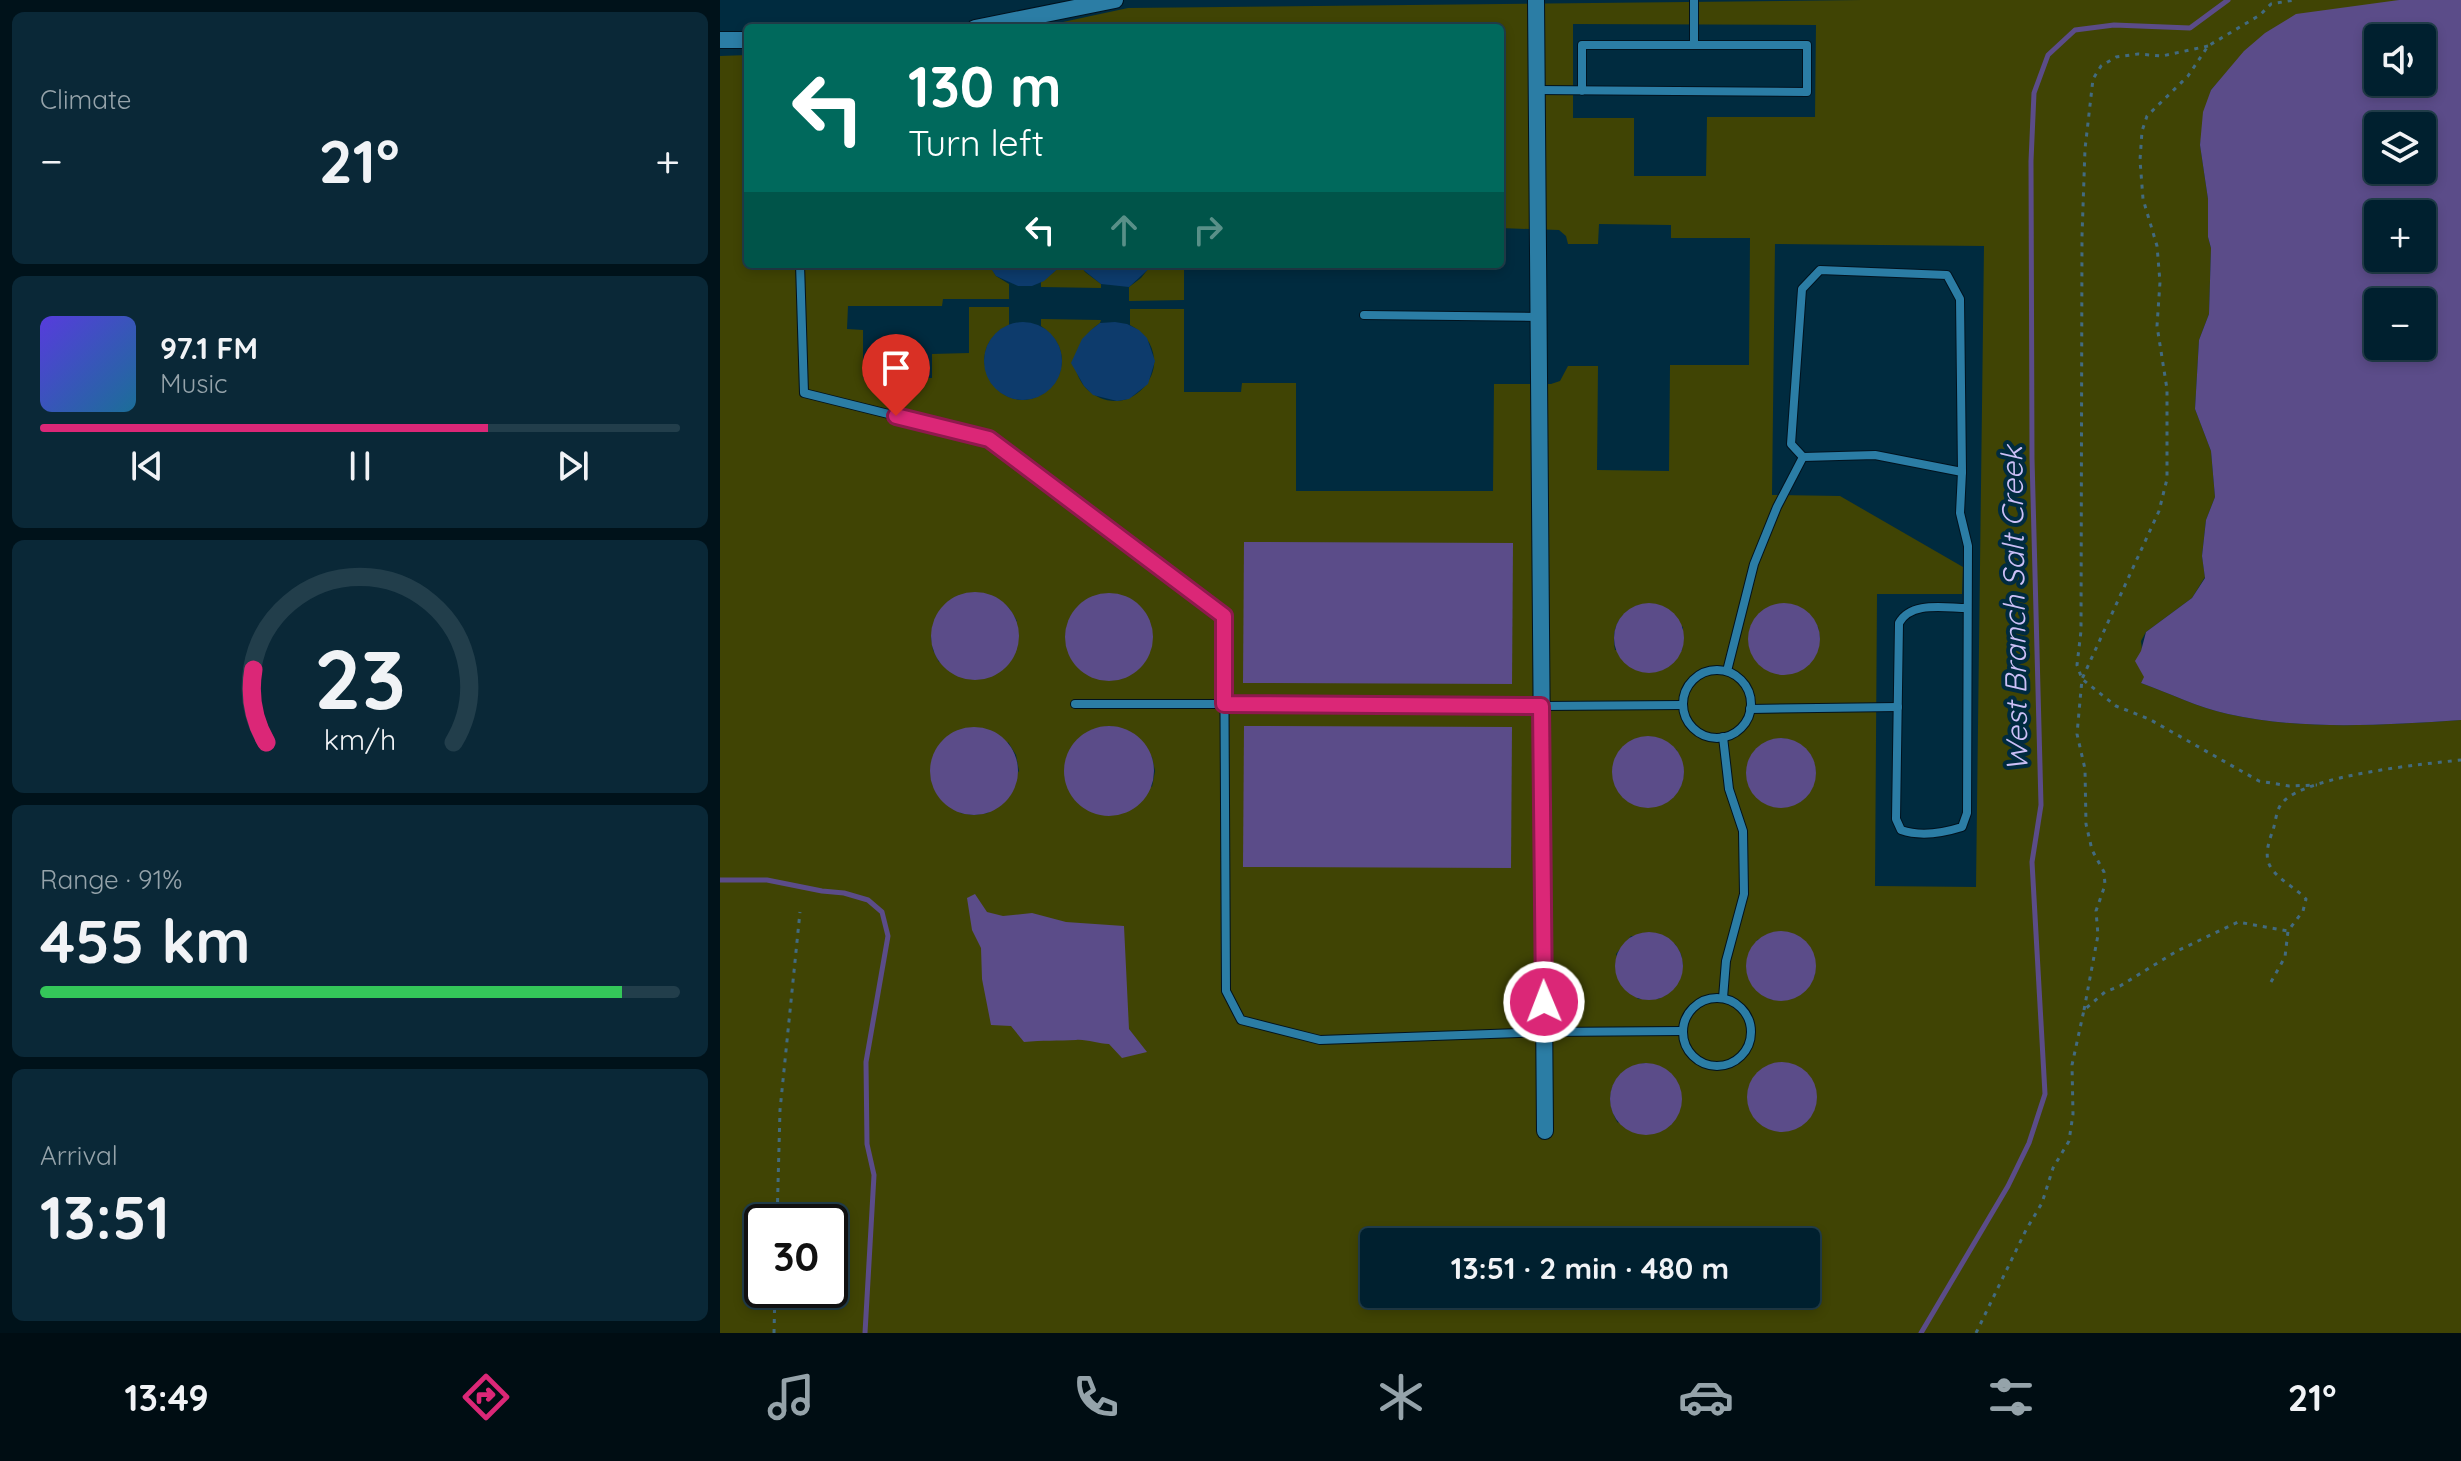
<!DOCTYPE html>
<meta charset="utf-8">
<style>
:root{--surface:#00202f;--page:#0a2837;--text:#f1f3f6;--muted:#95a3aa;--line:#223e4b;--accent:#db2777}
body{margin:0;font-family:Quicksand,sans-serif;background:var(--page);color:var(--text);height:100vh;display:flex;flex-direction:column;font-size:30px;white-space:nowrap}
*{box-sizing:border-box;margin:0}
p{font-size:26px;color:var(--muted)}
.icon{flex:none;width:44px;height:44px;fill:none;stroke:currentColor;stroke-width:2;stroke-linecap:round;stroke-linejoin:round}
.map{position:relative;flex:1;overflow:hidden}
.panel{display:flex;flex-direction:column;gap:12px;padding:12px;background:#00121a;width:720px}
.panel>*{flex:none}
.hud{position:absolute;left:24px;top:24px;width:760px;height:244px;border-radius:8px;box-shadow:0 4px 12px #0003,0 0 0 2px var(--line);background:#00695c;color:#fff;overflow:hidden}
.fabs{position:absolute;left:1644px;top:24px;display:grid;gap:16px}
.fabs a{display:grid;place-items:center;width:72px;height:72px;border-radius:8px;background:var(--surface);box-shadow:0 4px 12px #0003,0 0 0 2px var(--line);font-size:40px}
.speed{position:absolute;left:24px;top:1204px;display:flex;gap:16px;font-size:40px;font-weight:700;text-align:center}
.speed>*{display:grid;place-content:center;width:104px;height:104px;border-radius:50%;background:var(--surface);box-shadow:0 4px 12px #0003,0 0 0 2px var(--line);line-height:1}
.speed .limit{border:4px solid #111;border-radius:12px;background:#fff;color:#111}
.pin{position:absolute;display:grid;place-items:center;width:68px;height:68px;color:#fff;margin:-82px -34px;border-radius:50% 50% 50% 0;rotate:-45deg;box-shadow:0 0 8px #0007}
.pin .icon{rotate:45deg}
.me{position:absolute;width:88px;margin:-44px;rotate:359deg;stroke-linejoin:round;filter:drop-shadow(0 0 6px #0008)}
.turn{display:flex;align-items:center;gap:28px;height:168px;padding:0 32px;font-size:36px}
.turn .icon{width:104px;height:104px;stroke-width:2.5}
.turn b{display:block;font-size:56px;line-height:68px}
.lanes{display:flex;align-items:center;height:76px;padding:0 32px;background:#0003;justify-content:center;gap:40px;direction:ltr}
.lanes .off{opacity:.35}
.big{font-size:60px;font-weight:800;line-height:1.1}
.panel .card{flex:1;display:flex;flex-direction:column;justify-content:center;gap:12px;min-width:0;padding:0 28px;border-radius:12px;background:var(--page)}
.panel .dial{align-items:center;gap:0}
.dial svg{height:208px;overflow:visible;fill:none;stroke:var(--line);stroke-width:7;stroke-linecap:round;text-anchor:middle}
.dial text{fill:var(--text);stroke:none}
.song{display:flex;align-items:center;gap:24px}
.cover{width:96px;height:96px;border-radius:12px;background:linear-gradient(135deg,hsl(250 70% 55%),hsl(200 70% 35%))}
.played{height:8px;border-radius:4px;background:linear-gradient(90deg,var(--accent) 70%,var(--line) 70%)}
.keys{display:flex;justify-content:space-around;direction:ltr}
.heat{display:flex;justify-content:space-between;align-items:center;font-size:44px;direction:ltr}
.charge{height:12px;border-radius:6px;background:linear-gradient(90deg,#34c759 91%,var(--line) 0)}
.trip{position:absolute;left:640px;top:1228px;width:460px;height:80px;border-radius:8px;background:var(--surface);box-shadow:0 4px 12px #0003,0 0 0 2px var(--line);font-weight:800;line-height:80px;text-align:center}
.tab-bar{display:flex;height:128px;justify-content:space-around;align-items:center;background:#000d13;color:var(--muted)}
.tab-bar .icon{width:56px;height:56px}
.tab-bar .active{color:var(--accent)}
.tab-bar b{font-size:36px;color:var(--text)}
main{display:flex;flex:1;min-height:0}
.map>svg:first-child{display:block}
.green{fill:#404404;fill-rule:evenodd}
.water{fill:#5b4c89;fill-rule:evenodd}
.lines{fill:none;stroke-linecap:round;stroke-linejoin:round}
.stream{stroke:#5b4c89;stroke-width:5}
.building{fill:#0d3b6c}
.lane-casing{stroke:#00121e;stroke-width:10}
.street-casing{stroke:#00121e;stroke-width:18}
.path{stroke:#426b80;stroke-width:3;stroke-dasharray:4 6;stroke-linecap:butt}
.lane{stroke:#2b7da5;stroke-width:8}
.street{stroke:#2b7da5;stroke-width:16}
.route-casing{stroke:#8e194d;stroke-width:20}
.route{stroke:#db2777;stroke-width:14}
.labels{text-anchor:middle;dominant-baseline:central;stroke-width:8;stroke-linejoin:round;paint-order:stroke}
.water-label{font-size:30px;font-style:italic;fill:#ccc0f7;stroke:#002b3f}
</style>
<main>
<section class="panel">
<div class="card"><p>Climate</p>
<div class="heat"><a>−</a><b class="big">21°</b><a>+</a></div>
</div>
<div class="card">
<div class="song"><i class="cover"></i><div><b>97.1 FM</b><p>Music</p></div></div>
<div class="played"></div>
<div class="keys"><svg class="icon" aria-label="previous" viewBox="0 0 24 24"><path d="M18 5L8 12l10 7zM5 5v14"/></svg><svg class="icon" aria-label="pause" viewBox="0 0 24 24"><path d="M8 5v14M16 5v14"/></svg><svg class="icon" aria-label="next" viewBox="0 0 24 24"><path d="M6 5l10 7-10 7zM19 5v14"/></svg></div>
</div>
<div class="card dial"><svg viewBox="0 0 100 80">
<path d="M14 69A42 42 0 1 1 86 69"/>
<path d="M14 69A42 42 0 0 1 9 41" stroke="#db2777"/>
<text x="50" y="56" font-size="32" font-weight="700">23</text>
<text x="50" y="72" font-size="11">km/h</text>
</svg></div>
<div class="card"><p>Range · 91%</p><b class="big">455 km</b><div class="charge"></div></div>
<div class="card"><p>Arrival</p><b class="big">13:51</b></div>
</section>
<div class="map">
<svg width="1741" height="1333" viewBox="0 0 1741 1333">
<rect width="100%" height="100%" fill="#002b3f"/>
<g class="green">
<path d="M1143,0H1679L1507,72L1491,90L1480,145L1488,199V237L1491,248L1489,314L1479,340L1475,409L1491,451L1495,497L1486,520L1482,556L1485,577L1472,598L1426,632L1421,641L1425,677L1421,683C1449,693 1479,708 1508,714C1585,731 1663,725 1741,720V1333H0V56L28,55V264H269L276,276L289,284V299H223L222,306H128L127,329L143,330V378H212V354L249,353V307H289V325C236,351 279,422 324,393C333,387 339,378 341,368C345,350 335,336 321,326V319L381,320L380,323C319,367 387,429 424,387C431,379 435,369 434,359C433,343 423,332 410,325V309H464V392H521L522,383H576V491H773L774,384H831L840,381L848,366H878L877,470L949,471L950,365H1029L1030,238H951V225L879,224L878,244H848L846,236L839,230L780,228V28H315L408,8ZM853,24L1096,25L1095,117H987L986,176H914V118H853ZM1055,244L1264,246L1256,887L1155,886L1157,594H1242L1243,567L1120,496L1052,495ZM277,598L289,608L297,621L219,662L213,650L211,636ZM918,605L963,627L962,651L895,650C891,629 898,614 918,605ZM1091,616L1098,627L1100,639L1075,673H1052ZM389,726L403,729L432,757L435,771L432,787L375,729ZM1061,738C1098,744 1107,780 1079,803L1028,762L1041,745ZM288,742L296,755L299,771L268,813L254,815L240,813ZM956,749C986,801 916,828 894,783ZM1057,932L1095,974C1087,995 1071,1003 1049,999L1037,940ZM911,936L955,944L961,954L963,966L939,999H918L896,954ZM926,1063L898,1123C881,1095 894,1068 926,1063ZM1045,1067L1090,1117C1051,1157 1003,1101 1045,1067ZM42,1222H110V1290H42ZM654,1242H1086V1294H654Z"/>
<path d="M339,264H360L365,272L381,284V288L321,287V282L334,272Z"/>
<path d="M432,264H464V300L409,301V287L421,278Z"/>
</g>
<g class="water">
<path d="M1679,0H1741V720C1663,725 1585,731 1508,714C1479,708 1449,693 1421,683L1424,677L1415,661L1421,651L1426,632L1472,598L1485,578L1482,556L1486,520L1495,497L1491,451L1475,409L1479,340L1489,314L1491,248L1488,237V199L1480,145L1483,112L1491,90L1524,51L1545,33L1576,14ZM1658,38H1702V82H1658ZM1658,126H1702V170H1658ZM1658,214H1702V258H1658ZM1658,302H1702V346H1658Z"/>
<path d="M524,542L793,543L792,684L523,683Z"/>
<circle cx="255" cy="636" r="44"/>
<circle cx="389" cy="637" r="44"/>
<circle cx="929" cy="638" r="35"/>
<circle cx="1064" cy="639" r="36"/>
<path d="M524,726L792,727L791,868L523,867Z"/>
<circle cx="389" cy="771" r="45"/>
<circle cx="254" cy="771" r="44"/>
<circle cx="928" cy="772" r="36"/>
<circle cx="1061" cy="773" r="35"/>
<path d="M255,894L267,912L283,916L312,913L346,922L404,926L409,1029L427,1052L402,1058L389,1044C378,1044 366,1039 356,1040C339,1041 322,1040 304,1042L291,1026L271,1025L262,979L261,948L252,930L247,898Z"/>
<circle cx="1061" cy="966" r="35"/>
<circle cx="929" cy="966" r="34"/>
<circle cx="1062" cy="1097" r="35"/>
<circle cx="926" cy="1099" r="36"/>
</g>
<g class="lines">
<g class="stream">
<path d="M0,880H47L102,891L124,893L148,900L162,912L168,936L146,1062L147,1144L154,1175L145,1333"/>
<path d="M1201,1333L1288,1186L1309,1143L1325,1094L1312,862L1321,805L1312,458L1311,161L1314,93L1328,55L1355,30L1394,25L1470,28L1508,0"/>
</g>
</g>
<g class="building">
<path d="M268,264H343L324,281L312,286H298L276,276Z"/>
<path d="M356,264H434L409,287L381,284Z"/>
<path d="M395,322L407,324L419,330L427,338L435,361L428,384L409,399L397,401L373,395L364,386L351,363L362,339L371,330L380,323Z"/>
<circle cx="303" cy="361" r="39"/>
</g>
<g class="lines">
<g class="lane-casing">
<g id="lane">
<path d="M974,45V0"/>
<path d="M817,90L1087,92V45H862V91"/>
<path d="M80,264L84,393L269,439L504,616L506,991L521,1020L600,1040L824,1032L963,1031"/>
<path d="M644,315L818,317"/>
<path d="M1083,457L1071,444L1082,289L1100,270L1227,275L1240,299L1242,472"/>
<circle cx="997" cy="704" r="34"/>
<path d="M1007,671L1034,564L1057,507L1083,457L1155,455L1242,472L1240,513L1248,546L1247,813L1242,827C1223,833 1201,837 1181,830L1176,819L1179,623C1191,601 1224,608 1247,608"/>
<path d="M355,704H504"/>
<path d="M822,706L963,705"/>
<path d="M1030,709L1178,707"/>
<path d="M1003,998L1006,961L1024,894L1023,831L1009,789L1003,737"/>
<circle cx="997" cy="1032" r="34"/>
</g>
</g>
<g class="street-casing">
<g id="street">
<path d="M816,0L825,1131"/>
<path d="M255,28L395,0"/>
<path d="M0,40H28"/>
<path d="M504,704L821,706"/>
</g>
</g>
<g class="path">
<path d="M1488,46L1442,56L1418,54L1396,57L1381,66L1373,79L1365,149L1362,236L1361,631L1357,665L1362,679L1396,706L1429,719L1539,781L1569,786L1597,785"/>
<path d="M1551,982L1565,957L1568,931L1583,911L1586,899C1575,887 1558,880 1550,866C1544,855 1549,841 1553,830C1556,821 1556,809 1563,802C1588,775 1703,764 1741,760"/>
<path d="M1364,1010L1378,935L1376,911L1385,885L1384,872L1372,850L1366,824L1365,769L1357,734L1362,679L1439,511L1447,479V389L1437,326L1440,282L1437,246L1423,199L1420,160L1422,131L1427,116L1468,76L1488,46L1540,15L1551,4L1574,0"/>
<path d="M57,1222L60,1110L80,912"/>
<path d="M54,1333L55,1290"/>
<path d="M1256,1333L1306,1230L1322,1203L1333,1168L1349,1141L1353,1114L1352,1065L1364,1010L1385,992L1400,986L1457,951L1518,922L1568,931"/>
</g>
<use href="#lane" class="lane"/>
<use href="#street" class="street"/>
</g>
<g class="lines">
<g class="route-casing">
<path id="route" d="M176,416L269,439L504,616V704L821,706L824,1002"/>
</g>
<use href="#route" class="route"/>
</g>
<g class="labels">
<g class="water-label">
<text transform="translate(1294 609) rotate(-91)">West Branch Salt Creek</text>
</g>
</g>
</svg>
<div class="fabs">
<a><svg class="icon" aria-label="sound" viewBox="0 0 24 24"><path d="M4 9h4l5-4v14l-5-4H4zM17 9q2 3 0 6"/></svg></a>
<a><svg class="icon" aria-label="layers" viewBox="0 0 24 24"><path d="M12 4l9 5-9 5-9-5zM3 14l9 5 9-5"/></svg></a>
<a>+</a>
<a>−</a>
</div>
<div class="speed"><div class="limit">30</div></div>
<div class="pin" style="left:176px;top:416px;background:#d93025"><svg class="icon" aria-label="arrive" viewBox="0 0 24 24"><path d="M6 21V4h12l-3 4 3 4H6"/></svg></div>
<svg class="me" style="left:824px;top:1002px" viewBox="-20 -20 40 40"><circle r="17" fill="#db2777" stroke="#fff" stroke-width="3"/><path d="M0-11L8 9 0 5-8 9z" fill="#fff"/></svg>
<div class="trip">13:51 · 2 min · 480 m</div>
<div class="hud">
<div class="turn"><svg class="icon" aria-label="left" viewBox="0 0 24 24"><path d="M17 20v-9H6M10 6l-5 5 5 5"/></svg><div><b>130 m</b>Turn left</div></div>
<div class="lanes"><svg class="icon" aria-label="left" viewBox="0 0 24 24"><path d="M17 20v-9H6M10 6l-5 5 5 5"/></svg><svg class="icon off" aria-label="ahead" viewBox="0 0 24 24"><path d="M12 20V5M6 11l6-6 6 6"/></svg><svg class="icon off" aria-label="right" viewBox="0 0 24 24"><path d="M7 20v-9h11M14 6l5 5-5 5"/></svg></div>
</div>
</div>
</main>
<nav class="tab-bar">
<b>13:49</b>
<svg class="icon active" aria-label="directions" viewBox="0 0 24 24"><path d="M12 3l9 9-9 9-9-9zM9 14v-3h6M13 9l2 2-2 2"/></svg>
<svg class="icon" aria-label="music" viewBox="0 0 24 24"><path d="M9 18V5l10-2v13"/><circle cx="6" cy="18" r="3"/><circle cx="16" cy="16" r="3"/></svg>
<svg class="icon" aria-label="phone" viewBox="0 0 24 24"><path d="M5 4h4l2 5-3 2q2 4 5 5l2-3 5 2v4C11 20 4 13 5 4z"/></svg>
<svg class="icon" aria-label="climate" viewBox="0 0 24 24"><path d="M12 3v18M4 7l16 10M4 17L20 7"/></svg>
<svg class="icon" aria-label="car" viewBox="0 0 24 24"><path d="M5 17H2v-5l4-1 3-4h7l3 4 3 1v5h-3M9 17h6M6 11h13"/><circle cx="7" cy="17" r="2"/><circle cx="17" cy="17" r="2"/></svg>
<svg class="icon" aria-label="filters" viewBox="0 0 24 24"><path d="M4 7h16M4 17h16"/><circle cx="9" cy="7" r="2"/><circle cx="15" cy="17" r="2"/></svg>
<b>21°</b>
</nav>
